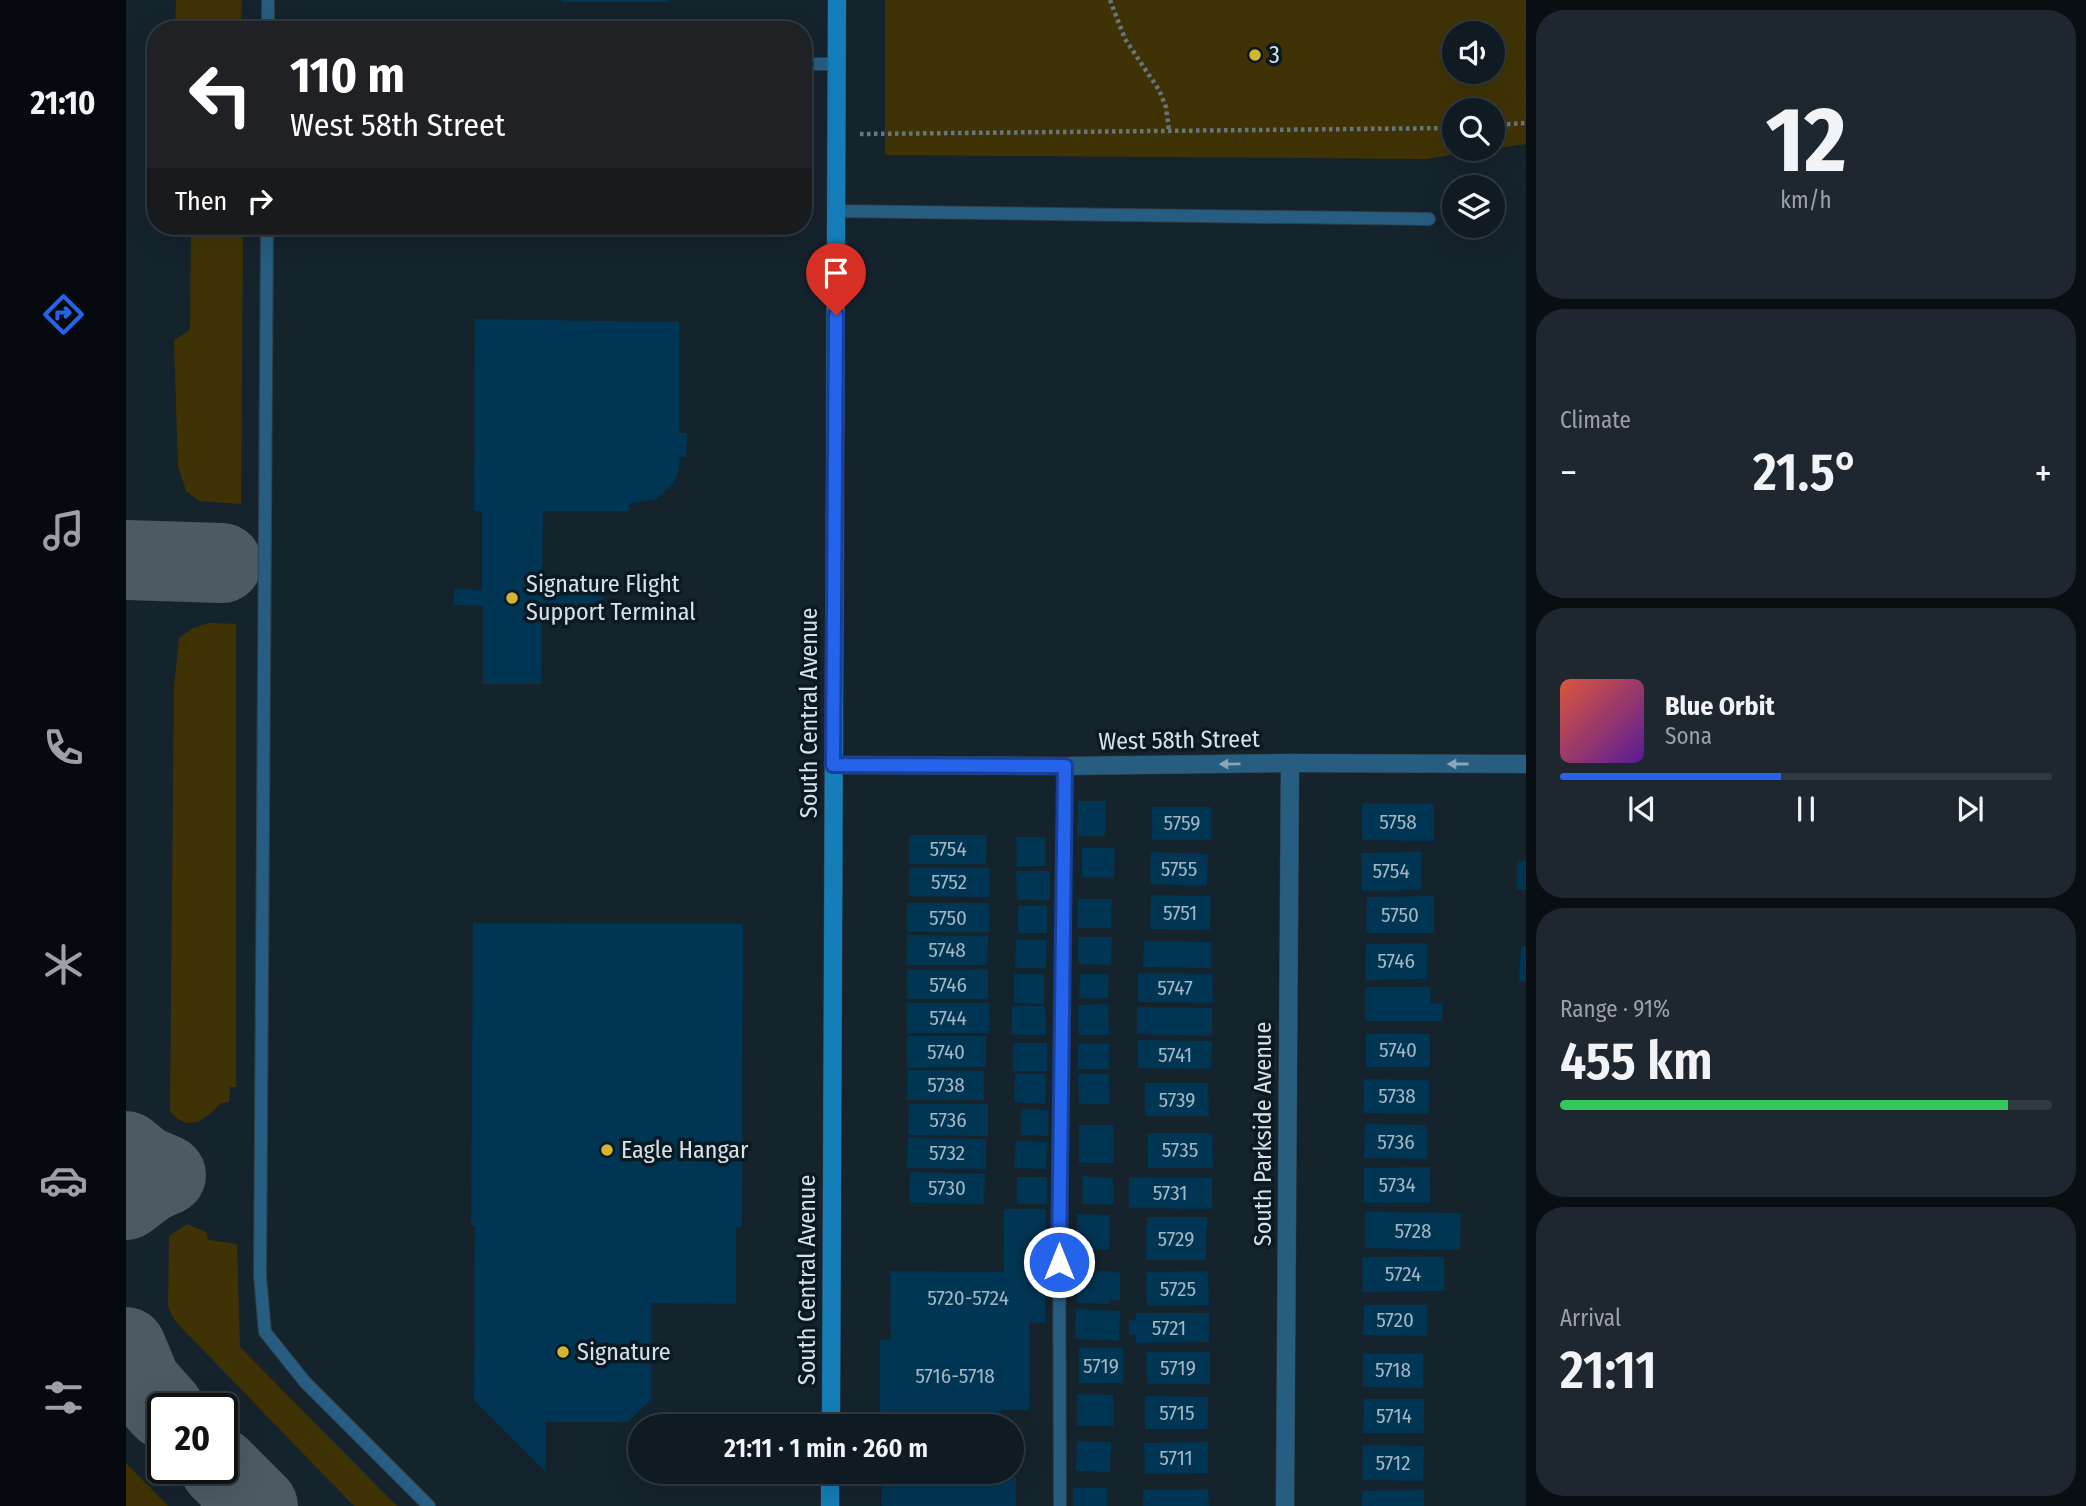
<!DOCTYPE html>
<meta charset="utf-8">
<style>
:root{--surface:#101a22;--page:#1e272f;--text:#f1f3f6;--muted:#9ca1a5;--line:#303840;--accent:#2563eb}
body{margin:0;font-family:"Fira Sans Condensed",sans-serif;background:var(--page);color:var(--text);height:100vh;display:flex;flex-direction:column;font-size:26px;white-space:nowrap}
*{box-sizing:border-box;margin:0}
p{font-size:23px;color:var(--muted)}
.icon{flex:none;width:38px;height:38px;fill:none;stroke:currentColor;stroke-width:2;stroke-linecap:round;stroke-linejoin:round}
.map{position:relative;flex:1;overflow:hidden}
.sheet{display:flex;flex-direction:column;gap:10px;padding:10px;background:#090e13;width:560px}
.sheet>*{flex:none}
.guide{position:absolute;left:21px;top:21px;width:665px;height:214px;border-radius:28px;box-shadow:0 7px 28px #0002,0 0 0 2px var(--line);background:#202124;color:#fff;overflow:hidden}
.controls{position:absolute;left:1316px;top:21px;display:grid;gap:14px}
.controls a{display:grid;place-items:center;width:63px;height:63px;border-radius:50%;background:var(--surface);box-shadow:0 7px 28px #0002,0 0 0 2px var(--line);font-size:35px}
.speed{position:absolute;left:21px;top:1393px;display:flex;gap:14px;font-size:35px;font-weight:700;text-align:center}
.speed>*{display:grid;place-content:center;width:91px;height:91px;border-radius:50%;background:var(--surface);box-shadow:0 7px 28px #0002,0 0 0 2px var(--line);line-height:1}
.speed .limit{border:4px solid #111;border-radius:10px;background:#fff;color:#111}
.pin{position:absolute;display:grid;place-items:center;width:60px;height:60px;color:#fff;margin:-72px -30px;border-radius:50% 50% 50% 0;rotate:-45deg;box-shadow:0 0 7px #0007}
.pin .icon{rotate:45deg}
.me{position:absolute;width:77px;margin:-38px;rotate:0deg;stroke-linejoin:round;filter:drop-shadow(0 0 5px #0008)}
.turn{display:flex;align-items:center;gap:24px;height:147px;padding:0 28px;font-size:32px}
.turn .icon{width:91px;height:91px;stroke-width:2.5}
.turn b{display:block;font-size:49px;line-height:60px}
.then{display:flex;align-items:center;height:66px;padding:0 28px;background:#0003;gap:14px;font-size:26px}
.big{font-size:52px;font-weight:600;line-height:1.1}
.sheet .widget{flex:1;display:flex;flex-direction:column;justify-content:center;gap:10px;min-width:0;padding:0 24px;border-radius:28px;background:var(--page)}
.sheet .dial{align-items:center;gap:0}
.dial b{font-size:91px;line-height:1}
.song{display:flex;align-items:center;gap:21px}
.cover{width:84px;height:84px;border-radius:10px;background:linear-gradient(135deg,hsl(10 70% 55%),hsl(270 70% 35%))}
.played{height:7px;border-radius:4px;background:linear-gradient(90deg,var(--accent) 45%,var(--line) 45%)}
.keys{display:flex;justify-content:space-around;direction:ltr}
.heat{display:flex;justify-content:space-between;align-items:center;font-size:38px;direction:ltr}
.charge{height:10px;border-radius:5px;background:linear-gradient(90deg,#34c759 91%,var(--line) 0)}
.trip{position:absolute;left:502px;top:1414px;width:396px;height:70px;border-radius:35px;background:var(--surface);box-shadow:0 7px 28px #0002,0 0 0 2px var(--line);font-weight:600;line-height:70px;text-align:center}
main{display:flex;flex:1;min-height:0}
.menu{display:flex;flex-direction:column;width:126px;justify-content:space-around;align-items:center;background:#060a0e;color:var(--muted)}
.menu .icon{width:49px;height:49px}
.menu .current{color:var(--accent)}
.menu b{font-size:32px;color:var(--text)}
.map>svg:first-child{display:block}
.green{fill:#3f3306;fill-rule:evenodd}
.lines{fill:none;stroke-linecap:round;stroke-linejoin:round}
.taxiway{stroke:#4e5a63;stroke-width:80}
.building{fill:#003553}
.service-casing{stroke:#303e47;stroke-width:14}
.minor-casing{stroke:#303e47;stroke-width:19}
.secondary-casing{stroke:#303e47;stroke-width:19}
.path{stroke:#69757e;stroke-width:4.5;stroke-dasharray:3.5 3.5;stroke-linecap:butt}
.service{stroke:#265d81;stroke-width:12}
.minor{stroke:#265d81;stroke-width:18}
.secondary{stroke:#157eb8;stroke-width:18}
.oneway{fill:#88a6ba}
.route-casing{stroke:#184099;stroke-width:18}
.route{stroke:#2563eb;stroke-width:12}
.poi-dot{fill:#d6b534;stroke:#0b1923;stroke-width:2.5}
.labels{text-anchor:middle;dominant-baseline:central;stroke-width:7;stroke-linejoin:round;paint-order:stroke}
.number-label{font-size:21px;fill:#a2b6c3}
.poi-label{font-size:24px;fill:#d8e1e8;stroke:#0b1923;text-anchor:start}
.street-label{font-size:24px;fill:#d8e1e8;stroke:#0b1923}
</style>
<main>
<nav class="menu">
<b>21:10</b>
<svg class="icon current" aria-label="directions" viewBox="0 0 24 24"><path d="M12 3l9 9-9 9-9-9zM9 14v-3h6M13 9l2 2-2 2"/></svg>
<svg class="icon" aria-label="music" viewBox="0 0 24 24"><path d="M9 18V5l10-2v13"/><circle cx="6" cy="18" r="3"/><circle cx="16" cy="16" r="3"/></svg>
<svg class="icon" aria-label="phone" viewBox="0 0 24 24"><path d="M5 4h4l2 5-3 2q2 4 5 5l2-3 5 2v4C11 20 4 13 5 4z"/></svg>
<svg class="icon" aria-label="climate" viewBox="0 0 24 24"><path d="M12 3v18M4 7l16 10M4 17L20 7"/></svg>
<svg class="icon" aria-label="car" viewBox="0 0 24 24"><path d="M5 17H2v-5l4-1 3-4h7l3 4 3 1v5h-3M9 17h6M6 11h13"/><circle cx="7" cy="17" r="2"/><circle cx="17" cy="17" r="2"/></svg>
<svg class="icon" aria-label="filters" viewBox="0 0 24 24"><path d="M4 7h16M4 17h16"/><circle cx="9" cy="7" r="2"/><circle cx="15" cy="17" r="2"/></svg>
</nav>
<div class="map">
<svg width="1400" height="1506" viewBox="0 0 1400 1506">
<rect width="100%" height="100%" fill="#15232d"/>
<g class="green">
<path d="M50,0H116L115,30H49Z"/>
<path d="M759,0H1400V144L1300,159L759,155ZM1328,33H1367V72H1328ZM1367,110V149H1328V110Z"/>
<path d="M65,226H117L115,504L73,501L60,491L52,466L48,340L64,330Z"/>
<path d="M83,623L110,624V1087H104L103,1102L95,1103C80,1119 61,1135 44,1110L48,686L53,638L67,628Z"/>
<path d="M61,1224L80,1232L83,1240L111,1244L114,1347L271,1506H228L50,1322L42,1307L43,1236Z"/>
<path d="M0,1463L42,1506H0Z"/>
</g>
<g class="lines">
<g class="taxiway">
<path d="M0,560L96,563"/>
<path d="M0,1151L17,1165L40,1175L24,1182L0,1200"/>
<path d="M0,1347L15,1383L38,1409"/>
<path d="M94,1468L132,1506"/>
</g>
</g>
<g class="building">
<rect x="436" y="0" width="107" height="2"/>
<path d="M349,319L553,322V433H561L560,457H554L552,475L547,484L530,499L503,504V511H417L416,590H477V606H416L415,684H357V606L328,605V589L356,590V511H348Z"/>
<path d="M952,801H980L979,836H951Z"/>
<path d="M1236,803L1308,804V841L1236,840Z"/>
<rect x="1026" y="807" width="59" height="33"/>
<path d="M783,835H861L860,864H783Z"/>
<path d="M890,837H919L920,866L891,867Z"/>
<path d="M956,848H989L988,878L956,877Z"/>
<path d="M1025,852L1082,854L1081,886L1024,884Z"/>
<path d="M1295,852V890L1236,891L1235,853Z"/>
<rect x="1391" y="861" width="9" height="29"/>
<path d="M783,867L863,868V897L783,896Z"/>
<path d="M890,871H924V900H891Z"/>
<path d="M1025,895L1085,896L1084,930L1024,929Z"/>
<path d="M1308,896V933H1240L1241,897Z"/>
<path d="M952,899H986L985,928H951Z"/>
<rect x="781" y="903" width="82" height="29"/>
<rect x="892" y="906" width="29" height="27"/>
<path d="M347,923L617,924L616,1227H610V1304L525,1303V1400L502,1422H420V1472L348,1400L349,1226L345,1225Z"/>
<path d="M781,935L862,936L861,965H781Z"/>
<path d="M952,937H986L985,965L952,964Z"/>
<path d="M890,940H921L920,968H889Z"/>
<path d="M1018,941L1085,942V968L1017,967Z"/>
<path d="M1301,943V979L1239,980L1240,944Z"/>
<path d="M1395,946H1400V981H1393Z"/>
<path d="M862,969V999H781V970Z"/>
<path d="M1012,973L1086,974L1087,1003L1012,1002Z"/>
<path d="M888,974H918V1004L888,1003Z"/>
<path d="M954,974H983L982,999L953,998Z"/>
<path d="M1239,987H1304L1305,1003L1317,1004L1316,1021H1239Z"/>
<rect x="781" y="1003" width="82" height="30"/>
<path d="M982,1004L983,1035H953L952,1005Z"/>
<path d="M886,1006H919L920,1035H886Z"/>
<path d="M1011,1007L1086,1008V1036L1011,1034Z"/>
<rect x="1240" y="1034" width="64" height="33"/>
<path d="M781,1036H860V1067L781,1068Z"/>
<path d="M1012,1040L1086,1041L1085,1069L1012,1068Z"/>
<rect x="887" y="1043" width="34" height="28"/>
<rect x="952" y="1044" width="31" height="25"/>
<path d="M782,1070L858,1071V1100H781Z"/>
<path d="M889,1074H920L919,1104L888,1102Z"/>
<path d="M952,1074H983V1104H953Z"/>
<path d="M1238,1079L1303,1080V1114L1238,1113Z"/>
<path d="M1019,1083H1082L1083,1116H1019Z"/>
<path d="M783,1104H862V1136L782,1135Z"/>
<path d="M895,1109L922,1110V1136L895,1135Z"/>
<path d="M1239,1124L1301,1125V1159L1238,1158Z"/>
<path d="M953,1125H987L988,1163H953Z"/>
<path d="M1022,1133H1086L1087,1168H1022Z"/>
<path d="M782,1138L860,1139V1169L781,1168Z"/>
<path d="M890,1141L922,1142L920,1169L888,1168Z"/>
<path d="M1304,1167V1203H1238V1168Z"/>
<path d="M784,1172L859,1174L858,1204L783,1203Z"/>
<path d="M956,1176L987,1178L988,1205L957,1204Z"/>
<rect x="891" y="1177" width="30" height="27"/>
<path d="M1003,1177L1086,1178V1209L1003,1208Z"/>
<path d="M878,1209H920L919,1323L904,1322L903,1410H875V1426H754V1340H765L764,1271L878,1272Z"/>
<path d="M1239,1212L1335,1213L1334,1250L1239,1248Z"/>
<path d="M951,1214L984,1215L983,1250L951,1249Z"/>
<path d="M1021,1217H1081L1080,1260H1020Z"/>
<path d="M1236,1257H1318V1291L1237,1292Z"/>
<path d="M982,1271L994,1273V1300H983V1304L951,1303V1272Z"/>
<path d="M1082,1271L1083,1305L1021,1306L1020,1272Z"/>
<path d="M1238,1305H1301V1336L1237,1335Z"/>
<path d="M950,1309L994,1311L993,1341L949,1339Z"/>
<path d="M1010,1313H1083V1342L1010,1343V1336L1003,1335V1320H1010Z"/>
<rect x="953" y="1348" width="44" height="35"/>
<path d="M1020,1352H1084V1384H1021Z"/>
<path d="M1237,1354H1297V1388L1237,1387Z"/>
<path d="M951,1394L987,1395L988,1426H951Z"/>
<path d="M1019,1396L1082,1397V1429H1019Z"/>
<path d="M1238,1399H1298V1433H1237Z"/>
<path d="M951,1441L985,1442L984,1472L950,1471Z"/>
<path d="M1082,1442V1473L1019,1474L1018,1443Z"/>
<path d="M1237,1445L1298,1446L1297,1481L1236,1480Z"/>
<rect x="754" y="1472" width="121" height="3"/>
<path d="M756,1476L890,1477V1506H756Z"/>
<rect x="947" y="1488" width="34" height="18"/>
<path d="M1082,1489L1083,1506H1017V1490Z"/>
<path d="M1298,1490V1506H1236V1491Z"/>
</g>
<g class="lines">
<g class="service-casing">
<g id="service">
<path d="M142,30V0"/>
<path d="M677,64H711"/>
<path d="M710,211L1303,219"/>
<path d="M141,226L134,1276L139,1332L179,1382L303,1506"/>
<path d="M934,1506L933,1208L939,766"/>
</g>
</g>
<g class="minor-casing">
<g id="minor">
<path d="M707,765L939,766L1164,763L1400,764"/>
<path d="M1159,1506L1164,763"/>
</g>
</g>
<g class="secondary-casing">
<g id="secondary">
<path d="M705,1426L711,0"/>
<path d="M704,1506V1472"/>
</g>
</g>
<g class="path">
<path d="M984,0L999,39L1033,90L1040,107L1043,131"/>
<path d="M1367,125L1400,123"/>
<path d="M734,134L1328,128"/>
</g>
<use href="#service" class="service"/>
<use href="#minor" class="minor"/>
<use href="#secondary" class="secondary"/>
</g>
<defs><path id="oneway-solid" d="M-6-.8H1V-3.2L6.5 0L1 3.2V.8H-6Z" transform="scale(1.75)"/></defs>
<g class="oneway">
<use href="#oneway-solid" transform="translate(1104 764) rotate(179)"/>
<use href="#oneway-solid" transform="translate(1332 764) rotate(-180)"/>
</g>
<g class="lines">
<g class="route-casing">
<path id="route" d="M710,315L707,765L939,766L933,1262"/>
</g>
<use href="#route" class="route"/>
</g>
<g class="poi-dot">
<circle cx="1129" cy="55" r="7"/>
<circle cx="386" cy="598" r="7"/>
<circle cx="481" cy="1150" r="7"/>
<circle cx="437" cy="1352" r="7"/>
</g>
<g class="labels">
<g class="number-label">
<text x="1272" y="822">5758</text>
<text x="1056" y="823">5759</text>
<text x="822" y="849">5754</text>
<text x="1053" y="869">5755</text>
<text x="1265" y="871">5754</text>
<text x="823" y="882">5752</text>
<text x="1054" y="913">5751</text>
<text x="1274" y="915">5750</text>
<text x="822" y="918">5750</text>
<text x="821" y="950">5748</text>
<text x="1270" y="961">5746</text>
<text x="822" y="985">5746</text>
<text x="1049" y="988">5747</text>
<text x="822" y="1018">5744</text>
<text x="1272" y="1050">5740</text>
<text x="820" y="1052">5740</text>
<text x="1049" y="1055">5741</text>
<text x="820" y="1085">5738</text>
<text x="1271" y="1096">5738</text>
<text x="1051" y="1100">5739</text>
<text x="822" y="1120">5736</text>
<text x="1270" y="1142">5736</text>
<text x="1054" y="1150">5735</text>
<text x="821" y="1153">5732</text>
<text x="1271" y="1185">5734</text>
<text x="821" y="1188">5730</text>
<text x="1044" y="1193">5731</text>
<text x="1287" y="1231">5728</text>
<text x="1050" y="1239">5729</text>
<text x="1277" y="1274">5724</text>
<text x="1052" y="1289">5725</text>
<text x="842" y="1298">5720-5724</text>
<text x="1269" y="1320">5720</text>
<text x="1043" y="1328">5721</text>
<text x="975" y="1366">5719</text>
<text x="1052" y="1368">5719</text>
<text x="1267" y="1370">5718</text>
<text x="829" y="1376">5716-5718</text>
<text x="1051" y="1413">5715</text>
<text x="1268" y="1416">5714</text>
<text x="1050" y="1458">5711</text>
<text x="1267" y="1463">5712</text>
</g>
<g class="poi-label">
<text x="1143" y="55">3</text>
<text x="400" y="584">Signature Flight<tspan x="400" dy="28">Support Terminal</tspan></text>
<text x="495" y="1150">Eagle Hangar</text>
<text x="451" y="1352">Signature</text>
</g>
<g class="street-label">
<text transform="translate(683 713) rotate(-90)">South Central Avenue</text>
<text transform="translate(1053 740) rotate(-1)">West 58th Street</text>
<text transform="translate(1137 1134) rotate(-90)">South Parkside Avenue</text>
<text transform="translate(681 1280) rotate(-90)">South Central Avenue</text>
</g>
</g>
</svg>
<div class="controls">
<a><svg class="icon" aria-label="sound" viewBox="0 0 24 24"><path d="M4 9h4l5-4v14l-5-4H4zM17 9q2 3 0 6"/></svg></a>
<a><svg class="icon" aria-label="search" viewBox="0 0 24 24"><circle cx="10" cy="10" r="6"/><path d="M15 15l6 6"/></svg></a>
<a><svg class="icon" aria-label="layers" viewBox="0 0 24 24"><path d="M12 4l9 5-9 5-9-5zM3 14l9 5 9-5"/></svg></a>
</div>
<div class="speed"><div class="limit">20</div></div>
<div class="pin" style="left:710px;top:315px;background:#d93025"><svg class="icon" aria-label="arrive" viewBox="0 0 24 24"><path d="M6 21V4h12l-3 4 3 4H6"/></svg></div>
<svg class="me" style="left:933px;top:1262px" viewBox="-20 -20 40 40"><circle r="17" fill="#2563eb" stroke="#fff" stroke-width="3"/><path d="M0-11L8 9 0 5-8 9z" fill="#fff"/></svg>
<div class="trip">21:11 · 1 min · 260 m</div>
<div class="guide">
<div class="turn"><svg class="icon" aria-label="left" viewBox="0 0 24 24"><path d="M17 20v-9H6M10 6l-5 5 5 5"/></svg><div><b>110 m</b>West 58th Street</div></div>
<div class="then">Then<svg class="icon" aria-label="right" viewBox="0 0 24 24"><path d="M7 20v-9h11M14 6l5 5-5 5"/></svg></div>
</div>
</div>
<section class="sheet">
<div class="widget dial"><b>12</b><p>km/h</p></div>
<div class="widget"><p>Climate</p>
<div class="heat"><a>−</a><b class="big">21.5°</b><a>+</a></div>
</div>
<div class="widget">
<div class="song"><i class="cover"></i><div><b>Blue Orbit</b><p>Sona</p></div></div>
<div class="played"></div>
<div class="keys"><svg class="icon" aria-label="previous" viewBox="0 0 24 24"><path d="M18 5L8 12l10 7zM5 5v14"/></svg><svg class="icon" aria-label="pause" viewBox="0 0 24 24"><path d="M8 5v14M16 5v14"/></svg><svg class="icon" aria-label="next" viewBox="0 0 24 24"><path d="M6 5l10 7-10 7zM19 5v14"/></svg></div>
</div>
<div class="widget"><p>Range · 91%</p><b class="big">455 km</b><div class="charge"></div></div>
<div class="widget"><p>Arrival</p><b class="big">21:11</b></div>
</section>
</main>
